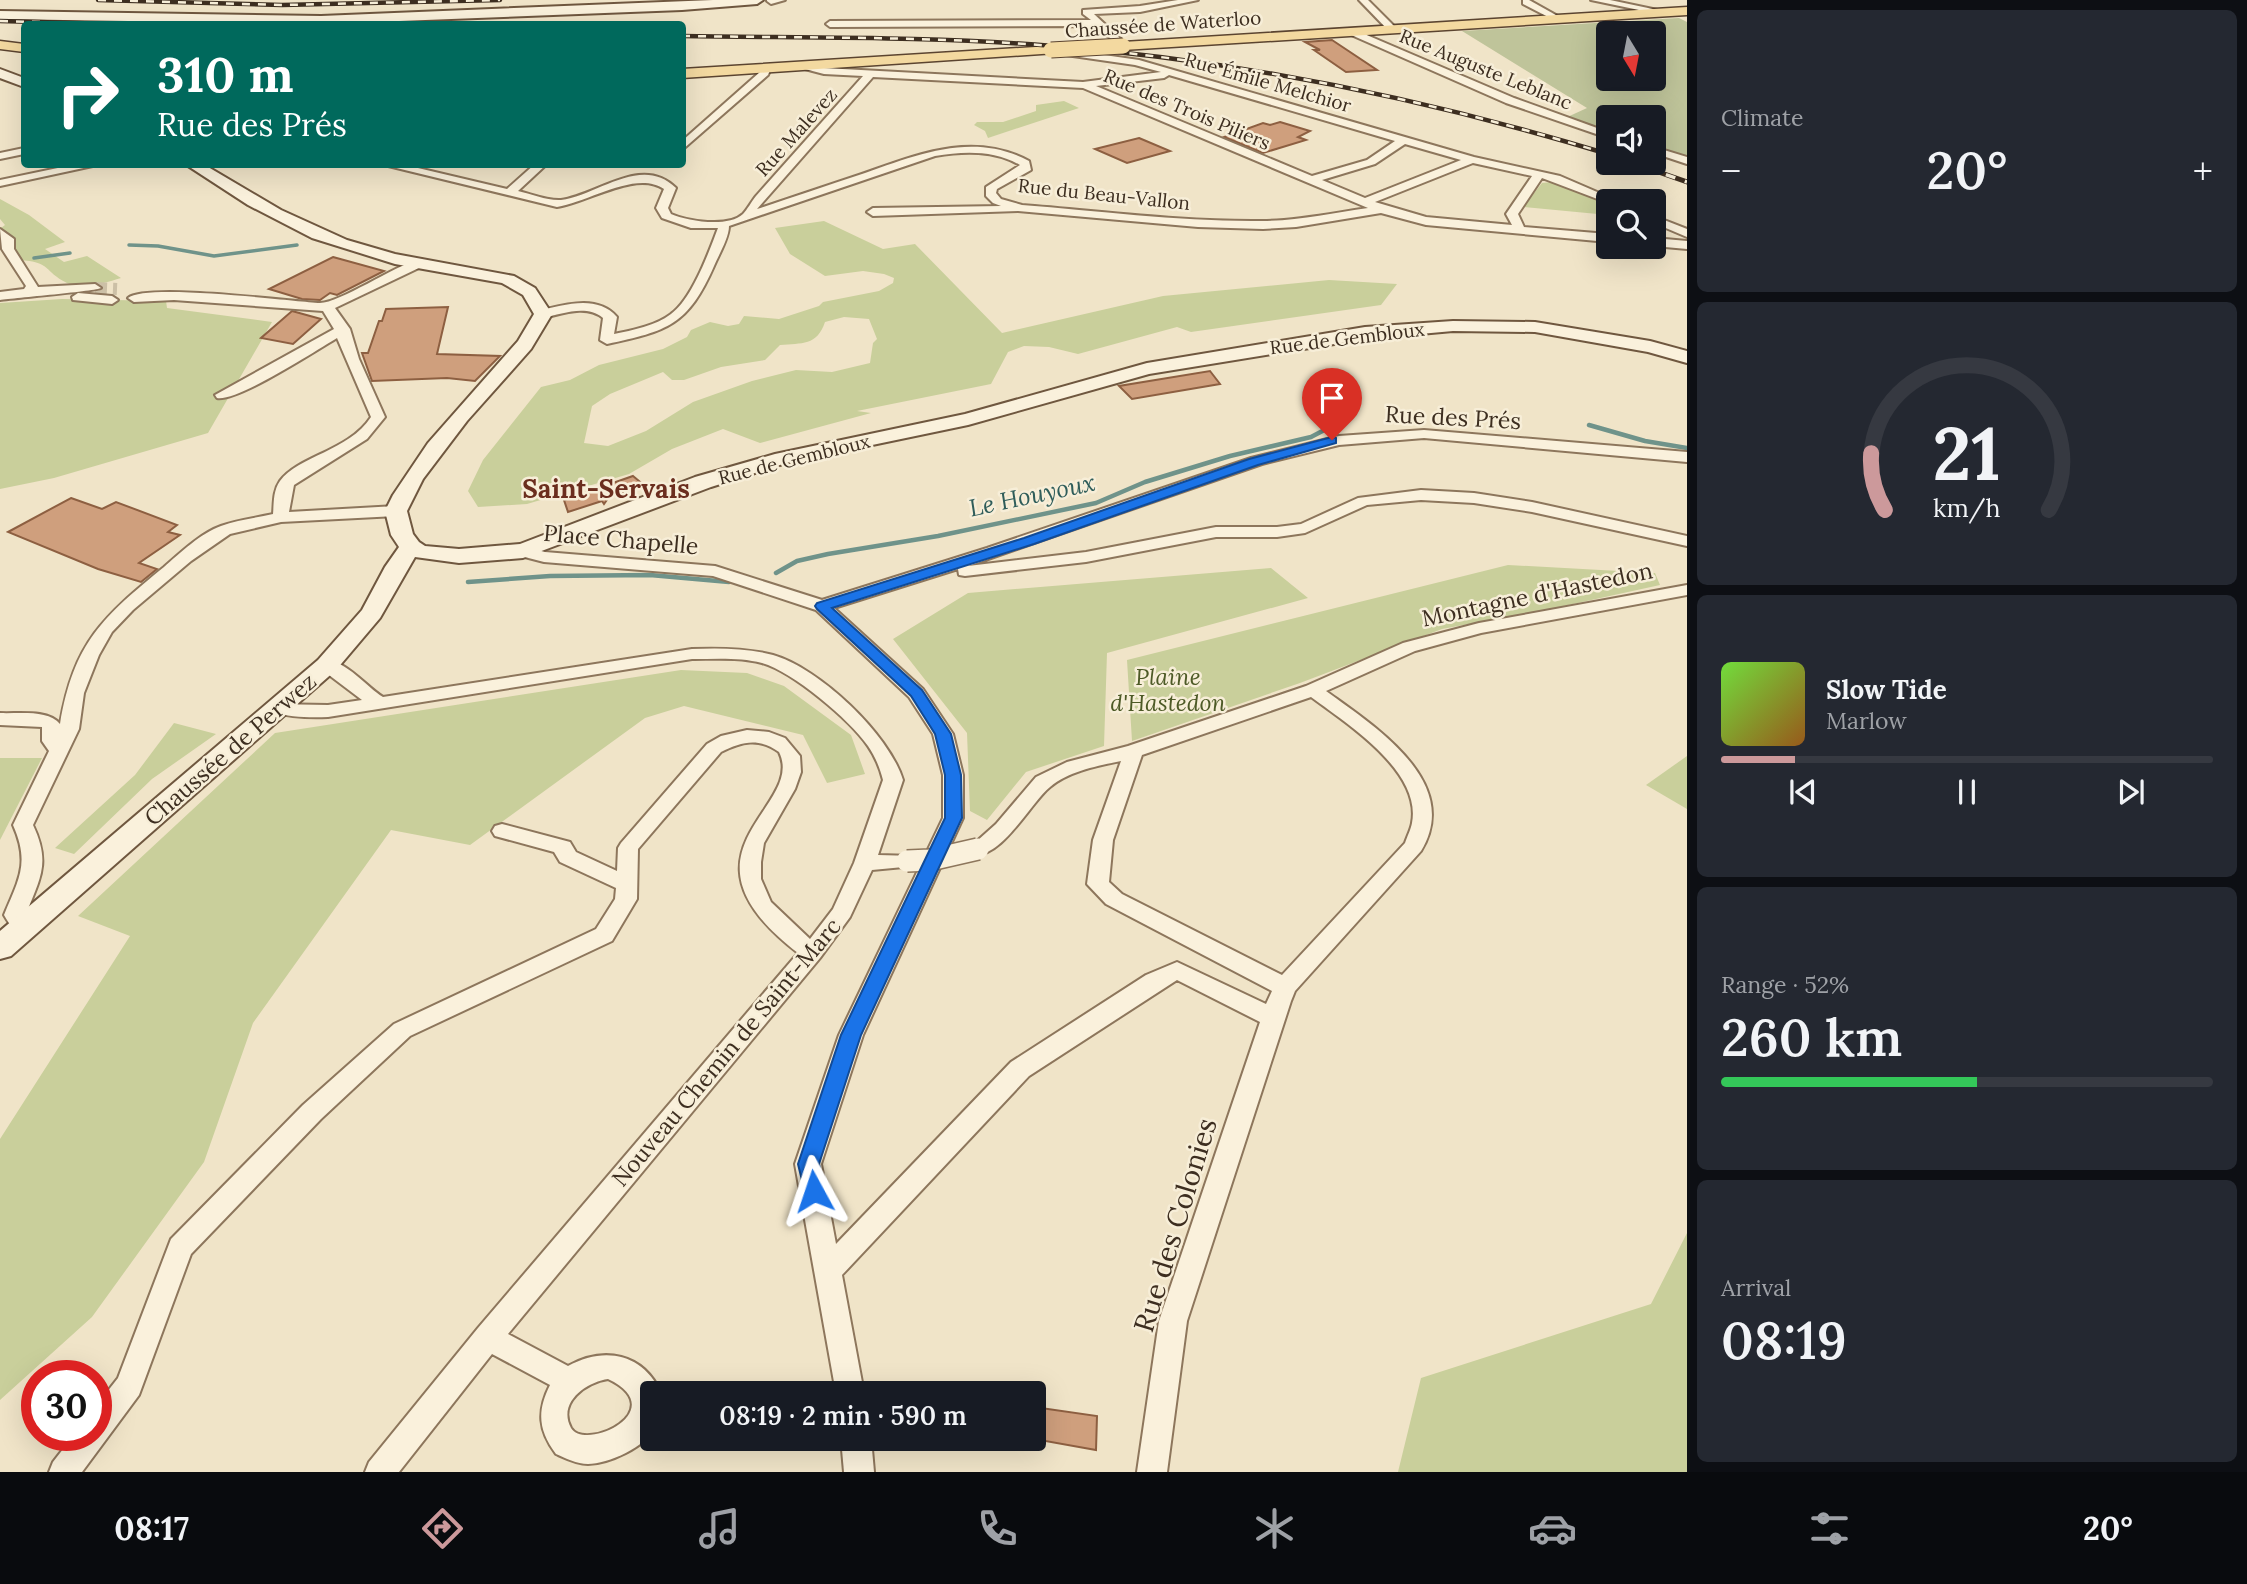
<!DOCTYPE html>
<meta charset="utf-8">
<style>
:root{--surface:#171b24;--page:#242831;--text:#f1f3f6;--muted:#9ea1a6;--line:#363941;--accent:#cc999b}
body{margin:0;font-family:Lora,serif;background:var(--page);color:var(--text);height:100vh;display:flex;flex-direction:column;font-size:26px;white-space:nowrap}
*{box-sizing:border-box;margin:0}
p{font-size:23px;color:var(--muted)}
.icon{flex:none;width:38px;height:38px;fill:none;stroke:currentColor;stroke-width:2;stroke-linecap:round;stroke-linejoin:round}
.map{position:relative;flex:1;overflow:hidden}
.drawer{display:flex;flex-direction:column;gap:10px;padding:10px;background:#0d0f14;width:560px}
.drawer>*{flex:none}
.hud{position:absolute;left:21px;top:21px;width:665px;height:147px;border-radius:7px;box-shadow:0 7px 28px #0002;background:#00695c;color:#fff;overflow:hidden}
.needle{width:46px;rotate:170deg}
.tools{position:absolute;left:1596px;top:21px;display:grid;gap:14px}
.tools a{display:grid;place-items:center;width:70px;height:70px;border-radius:7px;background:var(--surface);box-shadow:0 7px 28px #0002;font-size:35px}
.speed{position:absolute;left:21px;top:1360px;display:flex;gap:14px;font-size:35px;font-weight:700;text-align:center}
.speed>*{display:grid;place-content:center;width:91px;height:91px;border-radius:50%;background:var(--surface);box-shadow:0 7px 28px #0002;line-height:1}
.speed .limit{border:10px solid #d22;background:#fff;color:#111}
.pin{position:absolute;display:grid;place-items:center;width:60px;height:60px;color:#fff;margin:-72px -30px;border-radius:50% 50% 50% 0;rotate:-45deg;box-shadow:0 0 7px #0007}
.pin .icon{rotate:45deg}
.me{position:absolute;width:77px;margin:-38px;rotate:355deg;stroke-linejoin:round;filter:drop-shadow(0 0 5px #0008)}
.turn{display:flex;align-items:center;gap:24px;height:147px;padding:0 21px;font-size:32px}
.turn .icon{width:91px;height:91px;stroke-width:2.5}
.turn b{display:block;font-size:49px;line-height:60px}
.big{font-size:52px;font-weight:600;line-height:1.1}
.drawer .tile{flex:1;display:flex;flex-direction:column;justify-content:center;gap:10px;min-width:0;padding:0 24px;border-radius:10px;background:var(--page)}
.drawer .dial{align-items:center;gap:0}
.dial svg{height:182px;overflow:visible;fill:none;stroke:var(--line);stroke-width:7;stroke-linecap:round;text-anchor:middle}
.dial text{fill:var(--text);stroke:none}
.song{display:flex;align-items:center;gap:21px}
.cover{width:84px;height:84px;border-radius:10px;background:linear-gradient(135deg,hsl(100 70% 55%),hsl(30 70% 35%))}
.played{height:7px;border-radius:4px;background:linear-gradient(90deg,var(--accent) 15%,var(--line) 15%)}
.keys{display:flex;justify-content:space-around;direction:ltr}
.heat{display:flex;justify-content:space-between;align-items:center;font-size:38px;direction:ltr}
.charge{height:10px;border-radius:5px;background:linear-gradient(90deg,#34c759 52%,var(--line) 0)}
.trip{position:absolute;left:640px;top:1381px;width:406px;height:70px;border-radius:7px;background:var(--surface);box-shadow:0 7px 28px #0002;font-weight:600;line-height:70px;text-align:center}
.tab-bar{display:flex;height:112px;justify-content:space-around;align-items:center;background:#090b0e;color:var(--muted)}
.tab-bar .icon{width:49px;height:49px}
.tab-bar .current{color:var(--accent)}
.tab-bar b{font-size:32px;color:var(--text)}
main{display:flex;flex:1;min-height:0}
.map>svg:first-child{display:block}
.green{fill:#c9cf9b;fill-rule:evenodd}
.cemetery{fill:#bfc49a;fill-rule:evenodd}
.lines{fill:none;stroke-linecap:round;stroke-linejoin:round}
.stream-far1{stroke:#6f938a;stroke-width:3.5}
.stream{stroke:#6f938a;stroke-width:4.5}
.building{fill:#cf9f7d;stroke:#8d5f41;stroke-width:2}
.street-tunnel{stroke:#ccc0a6;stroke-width:12;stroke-dasharray:12 6;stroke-linecap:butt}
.street-casing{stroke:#8d765c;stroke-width:4}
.secondary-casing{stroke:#6f573f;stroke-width:4}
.primary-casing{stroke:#5b4430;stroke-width:3}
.street{fill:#faf1dc;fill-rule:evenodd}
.secondary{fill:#faf1dc;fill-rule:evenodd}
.primary{fill:#f3d9a0;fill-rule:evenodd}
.rail-far1-casing{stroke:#3d2e20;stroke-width:4.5}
.rail-casing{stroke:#3d2e20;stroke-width:5}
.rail-far1{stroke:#f7eed8;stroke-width:2.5;stroke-dasharray:8;stroke-linecap:butt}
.rail{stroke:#f7eed8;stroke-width:3.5;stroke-dasharray:10;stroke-linecap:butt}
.street-bridge-casing{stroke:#8d765c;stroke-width:24;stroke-linecap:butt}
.primary-bridge-casing{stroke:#5b4430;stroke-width:17;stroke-linecap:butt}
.street-bridge{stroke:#faf1dc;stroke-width:21}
.primary-bridge{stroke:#f3d9a0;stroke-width:15}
.route{fill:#1a73e8;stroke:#114b97;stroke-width:2}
.labels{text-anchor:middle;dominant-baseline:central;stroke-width:5;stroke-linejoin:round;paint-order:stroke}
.far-street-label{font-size:19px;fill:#3d2e20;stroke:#f7eed8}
.street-label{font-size:23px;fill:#3d2e20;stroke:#f7eed8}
.park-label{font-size:23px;font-style:italic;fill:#4d5a26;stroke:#f7eed8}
.water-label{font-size:24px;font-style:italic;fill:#2f5d5a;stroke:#f7eed8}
.quarter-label{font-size:26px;font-weight:bold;fill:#6b2e1e;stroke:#f7eed8}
.near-street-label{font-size:28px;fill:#3d2e20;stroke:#f7eed8}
</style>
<main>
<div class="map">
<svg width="1687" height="1472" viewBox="0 0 1687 1472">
<rect width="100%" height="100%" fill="#f0e4c8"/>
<g class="green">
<path d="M1064,101L1079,108L988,138L985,131L974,125L977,122H1003L1036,111V105Z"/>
<path d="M1552,182L1608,203V215L1523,207L1542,183Z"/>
<path d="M0,199L29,215L65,242L45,249L64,262L87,256L121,278C105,283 82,290 67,283C43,271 52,262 19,260C11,248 11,240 1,228L5,225L0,219Z"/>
<path d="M824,221L883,249L915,244L1002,333L1163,296L1329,280L1397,284L1381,305L1191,332L1177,327L1078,354L1049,347L1024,346L1008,352L991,384L857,411L871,413L760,443L723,429L672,449L629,474L527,504L478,507L468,491L483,460L541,387L570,380L599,365L663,349L687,337L691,330L710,322L728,326L739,324L744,316L779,319L819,306L823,302L879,291L893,283L894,278L884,274L863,271L825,276L790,254L775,228ZM844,317L869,319L877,339L873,343L870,363L832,372L796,370L752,381L693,402L646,431L608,446L584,443L592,406L610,394L663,372L672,380H684L721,367L765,360L780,345C802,343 817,346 825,322Z"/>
<path d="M62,299L166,301L167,308L272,322L208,433L54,478L0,489V303Z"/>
<path d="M1508,565L1655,573L1660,585L1550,609L1442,629L1300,683L1132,741L1127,660Z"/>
<path d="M1271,568L1308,598L1107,653L1104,746L1026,772L987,820L970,811L967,733L893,639L968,593Z"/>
<path d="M681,670L747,673L784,686L851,735L865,774L827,783L803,735L684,706L645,718L470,845L391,830L253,1023L204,1162L92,1317L0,1400V1139L130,936L78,916L275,733Z"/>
<path d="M174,723L216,734L152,779L74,854L55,848L135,775Z"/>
<path d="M1687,756V809L1646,785Z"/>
<path d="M0,758H42L0,840Z"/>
<path d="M1687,1233V1472H1398L1421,1378L1651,1304Z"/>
</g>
<path class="cemetery" d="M1679,18L1687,22V157L1654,146V117H1608V132L1563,119L1587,108L1462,31ZM1608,33H1654V79H1608Z"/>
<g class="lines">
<g class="stream-far1">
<path d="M129,245L158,246L214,256L297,245"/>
<path d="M34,258L70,253"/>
</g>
<g class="stream">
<path d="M1589,425L1645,441L1687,448"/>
<path d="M776,573L797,561L828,554L938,536L1096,503L1145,482L1230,456L1311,437L1332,426"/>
<path d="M468,582L550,576L650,575L729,582"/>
</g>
</g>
<g class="building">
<path d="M1332,40L1377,70L1346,72L1314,50H1320L1305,42Z"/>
<path d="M1280,122L1310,131L1298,137L1306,140L1263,153L1224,137L1263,123L1270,125Z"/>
<path d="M1139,138L1170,151L1127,163L1095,149Z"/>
<path d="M333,257L384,271L337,295L330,293L320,300L302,299L269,289Z"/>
<path d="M448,307L437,354L500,356L475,381L447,378L372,381L362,353H368L379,321H382L386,309Z"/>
<path d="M292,311L321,319L293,344L261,338Z"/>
<path d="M1210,371L1220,384L1132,399L1119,386Z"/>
<path d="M633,476L645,486L609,497L604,504L602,501L568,512L564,500Z"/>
<path d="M71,498L102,509L116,502L177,525L168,532L180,535L139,563L157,569L141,582L98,569L8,532Z"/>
<path d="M1034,1407L1097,1416L1096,1450L1034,1439Z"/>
</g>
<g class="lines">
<path class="street-tunnel" d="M95,288L117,289"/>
<g class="street-casing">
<g id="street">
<path d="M785,0L771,4L767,1V0Z"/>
<path d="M1178,0H1198L1140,12L1094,14L1126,44V48L1123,49L1096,26L830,27L826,24L830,21L1091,20L1083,14V10L1140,6Z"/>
<path d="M1359,0H1368L1395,27V31H1389Z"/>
<path d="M1523,0H1529L1563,19L1556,21L1523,4Z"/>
<path d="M1591,0H1610L1667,12L1663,15Z"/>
<path d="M1349,30H1355L1514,98L1608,132V138L1506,103L1349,34Z"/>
<path d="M1062,49L1139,60L1474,157L1560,176L1618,201L1608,203L1542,178L1518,214L1524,227L1608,234V242L1426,225L1381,213L1296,227L1263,229L1198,227L1018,211L873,216L867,212L873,208L1001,206L993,203L986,196V187L1020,165C994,150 964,151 935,156L729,226C729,238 719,254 714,266C688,325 668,331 607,344L600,340L603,318C586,304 562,314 543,318L536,314L538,311C564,305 597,294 617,317L614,334C633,330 655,326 671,314C692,299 709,252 718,228H691L662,218L656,208L664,189C636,170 589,202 557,207L380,164H401L507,189L535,164H547L518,191C531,194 548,201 561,200C598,195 642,154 676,188L668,208L671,214C687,221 728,228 743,214C747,210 752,201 756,196L863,76L824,74L801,68V64L824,68L1083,82L1161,72L1135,65L1059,54L1057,52ZM1169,75L1395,141L1367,160L1312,176L1096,86L1164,78ZM873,77L1083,88L1368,208C1333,213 1297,221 1262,221C1182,222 1101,211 1022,205L1001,199L996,193L997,189L1031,170L1029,161C972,130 914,156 859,175C825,186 791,198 757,209ZM1405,144L1461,160L1365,198L1322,180L1375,164ZM1473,163L1532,176L1506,214L1512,225L1426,217L1375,202Z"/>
<path d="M763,66L771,68L768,75L682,150V141L760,72Z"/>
<path d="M1654,147L1687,157V164L1654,153Z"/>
<path d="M24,148V154L0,159V153Z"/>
<path d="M77,164H102L0,186V180Z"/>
<path d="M1654,216L1687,229V237L1654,223Z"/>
<path d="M0,229L14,239V249L38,287L95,284L101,288C97,291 14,298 0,300V292L24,289L26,286L2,249Z"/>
<path d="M1654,238L1687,241V249L1654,246Z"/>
<path d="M419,259L423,260V266L335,308L350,329L359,359L385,417L367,439L294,485L289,512L396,506L404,511L396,516L281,522L230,534L191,561L133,610L112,632L99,655L84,693L79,729L33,825C51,863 40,878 26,914L35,927L32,933C17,937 11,927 4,915C19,879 30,863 13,825L49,751L42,741V727L0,725V713C18,714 48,709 60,724C74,642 103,617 164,567C180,553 201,533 221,526C237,520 256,518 273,514C274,503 273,491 280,481C298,456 349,451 371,417L337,338C317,350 237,402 217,398L215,395L334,329L323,311L174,300L134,302L128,298C146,283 288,301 320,303C339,303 395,266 419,259Z"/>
<path d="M78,293L112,296L118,300L112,304L73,300L72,297Z"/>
<path d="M1424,430L1687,452V462L1424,438L1339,445L1262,464L968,566L1086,552L1216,527H1277L1301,524L1358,498L1421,490L1474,493L1532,502L1687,536V546L1532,512L1474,503L1421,500L1367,505L1305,533L1277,537H1216L1086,562L965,576L959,575L958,569L834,608L923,689L953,734L963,775V818L863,1035L821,1164L836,1244L1011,1062L1146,975L1177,962L1266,1004L1272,991L1106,904L1087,884L1093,840L1121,761C1097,766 1069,771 1050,787C1030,803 1000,862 971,854L968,849L996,824L1036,777L1067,762L1128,746L1306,686L1403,643L1479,623L1687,585V595L1481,633L1415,651L1326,691C1374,726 1463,782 1421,851L1295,991L1291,1001L1187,1321L1167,1472H1137L1159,1321L1260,1022L1177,980L1029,1076L842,1275L864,1393H836L795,1164L839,1035L943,818V775L933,734L909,697L816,610L713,576L544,562L517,555L515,551L523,546L545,552L715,566L822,600L987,548L1251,458L1339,436ZM1311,697C1346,723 1422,771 1412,823C1411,829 1407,837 1405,843L1282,975L1122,894L1109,882L1113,840L1142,755Z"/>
<path d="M692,649C719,648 747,648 773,655C819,668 889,734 903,780L878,855L914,856L918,861L914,866L872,870L850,917L820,958L508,1334L568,1366C604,1346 643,1353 661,1393H653C653,1403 655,1417 653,1427C648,1447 607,1464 588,1464C577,1464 565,1458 556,1454C538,1430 537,1411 550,1385L492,1354L399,1472H365L369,1462L478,1328L798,953C664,850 807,808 779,752C759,737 741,742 721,752L638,849L637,899L612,941L410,1036L321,1119L191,1254L139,1395L82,1472H49L53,1462L74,1435H96V1406L118,1378L171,1239L303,1105L394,1024L596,929L615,899L616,888L560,862L554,852L495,836L492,831L495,826L502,824L570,842L576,852L617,871L618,848L621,843L707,744L721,736L747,730L769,732L785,738L800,756L801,772L795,789L764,843L761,862V879L771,902L810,939L833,909L854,863L883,780C880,768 875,756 868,746C849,719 793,672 762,663C740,657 715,659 692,659L328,717C308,718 291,717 271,712L269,708L271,704L328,705L362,700L321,669L318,665L321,661C343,656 365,686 383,697ZM608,1379C673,1410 586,1452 571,1428C557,1402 587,1382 608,1379Z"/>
<path d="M841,1438H871L874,1472H844Z"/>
</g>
</g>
<g class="secondary-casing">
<g id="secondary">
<path d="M713,0H763L757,4L682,10L321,24L0,19V11L321,16Z"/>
<path d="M0,69L24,78V87L0,78Z"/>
<path d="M185,164H203L281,210L347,240L395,254L514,276L535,288L552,314L531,349L467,421L423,479L407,511L413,534L419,542L425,546L459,549L520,544L695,477L775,454L965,414L1147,363L1365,327L1453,321L1535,322L1650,341L1687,351V363L1648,352L1535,332L1453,331L1365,339L1149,374L968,425L786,463L711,487L523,558L459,563L415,557L380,618L336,670L11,956L0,959V931L318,660L362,610L385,567L399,547L391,535L385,511L393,495L428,443L518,341L534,314L523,295L502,283L395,264L312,238L248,205Z"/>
</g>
</g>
<g class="primary-casing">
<g id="primary">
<path d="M1687,7V15L1123,50L1116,46L1123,42Z"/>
<path d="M0,41L24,44V52L0,49Z"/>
<path d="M1051,46L1056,47L1058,50L1056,53L682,78V69Z"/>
</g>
</g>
<use href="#street" class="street"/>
<use href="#secondary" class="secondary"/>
<use href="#primary" class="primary"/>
<g class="rail-far1-casing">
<g id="rail-far1">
<path d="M98,0L282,5L500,0"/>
<path d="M0,21L113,24"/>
<path d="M682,36C806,38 929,36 1053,46C1242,61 1427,99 1608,154"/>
<path d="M1633,163L1652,170"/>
</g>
</g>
<g class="rail-casing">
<path id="rail" d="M1647,168L1687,182"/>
</g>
<use href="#rail-far1" class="rail-far1"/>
<use href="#rail" class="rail"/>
<g class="street-bridge-casing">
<path id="street-bridge" d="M907,861L930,860L978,849"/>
</g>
<g class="primary-bridge-casing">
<path id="primary-bridge" d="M1051,50L1123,46"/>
</g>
<use href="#street-bridge" class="street-bridge"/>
<use href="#primary-bridge" class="primary-bridge"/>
</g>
<path class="route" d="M1332,437L1336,438V443L1258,465L1034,544L832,608L922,690L951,734L961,775L962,818L861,1035L819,1164L824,1191L821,1197L814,1200L806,1197L798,1164L841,1035L945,818V775L935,734L911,696L817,609L815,606L817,603L1024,538L1249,459Z"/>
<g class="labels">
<g class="far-street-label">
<text transform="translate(1163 24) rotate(-4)">Chaussée de Waterloo</text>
<text transform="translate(1486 69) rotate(22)">Rue Auguste Leblanc</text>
<text transform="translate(1268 82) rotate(16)">Rue Émile Melchior</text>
<text transform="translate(1187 109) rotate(23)">Rue des Trois Piliers</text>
<text transform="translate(796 132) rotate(-48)">Rue Malevez</text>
<text transform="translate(1104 194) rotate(6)">Rue du Beau-Vallon</text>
<text transform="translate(1347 338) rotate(-7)">Rue de Gembloux</text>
<text transform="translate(794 459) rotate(-14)">Rue de Gembloux</text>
</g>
<g class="street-label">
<text transform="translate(1453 417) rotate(3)">Rue des Prés</text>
<text transform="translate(621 539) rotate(5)">Place Chapelle</text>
<text transform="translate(1537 594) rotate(-12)">Montagne d'Hastedon</text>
<text transform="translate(230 749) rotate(-41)">Chaussée de Perwez</text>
<text transform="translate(726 1052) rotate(-50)">Nouveau Chemin de Saint-Marc</text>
</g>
<g class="park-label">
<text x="1168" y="676">Plaine<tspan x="1168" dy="26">d'Hastedon</tspan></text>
</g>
<g class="water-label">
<text transform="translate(1032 495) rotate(-12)">Le Houyoux</text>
</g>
<g class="quarter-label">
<text x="606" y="488">Saint-Servais</text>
</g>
<g class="near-street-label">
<text transform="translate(1175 1225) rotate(-73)">Rue des Colonies</text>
</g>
</g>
</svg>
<div class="tools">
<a><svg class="needle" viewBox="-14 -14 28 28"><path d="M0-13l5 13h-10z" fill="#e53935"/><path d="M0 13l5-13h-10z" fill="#9ea1a6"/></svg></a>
<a><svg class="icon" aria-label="sound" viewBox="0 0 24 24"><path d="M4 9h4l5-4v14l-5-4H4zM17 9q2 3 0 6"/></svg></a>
<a><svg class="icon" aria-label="search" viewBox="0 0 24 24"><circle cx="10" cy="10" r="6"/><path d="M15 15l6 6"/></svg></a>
</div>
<div class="speed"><div class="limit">30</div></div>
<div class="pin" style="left:1332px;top:440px;background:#d93025"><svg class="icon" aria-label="arrive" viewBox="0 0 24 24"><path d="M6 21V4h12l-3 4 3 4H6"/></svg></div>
<svg class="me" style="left:814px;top:1191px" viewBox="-20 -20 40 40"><path d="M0-17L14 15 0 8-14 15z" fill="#1a73e8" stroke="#fff" stroke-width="4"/></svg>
<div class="trip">08:19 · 2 min · 590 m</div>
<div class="hud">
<div class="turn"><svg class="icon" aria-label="right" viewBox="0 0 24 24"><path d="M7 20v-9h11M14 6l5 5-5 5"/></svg><div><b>310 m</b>Rue des Prés</div></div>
</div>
</div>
<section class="drawer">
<div class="tile"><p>Climate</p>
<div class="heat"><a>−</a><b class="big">20°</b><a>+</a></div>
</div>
<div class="tile dial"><svg viewBox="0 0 100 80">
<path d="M14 69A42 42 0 1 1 86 69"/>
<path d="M14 69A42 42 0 0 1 8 44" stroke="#cc999b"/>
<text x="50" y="56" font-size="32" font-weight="700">21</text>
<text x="50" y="72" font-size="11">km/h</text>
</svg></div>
<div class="tile">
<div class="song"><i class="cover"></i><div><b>Slow Tide</b><p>Marlow</p></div></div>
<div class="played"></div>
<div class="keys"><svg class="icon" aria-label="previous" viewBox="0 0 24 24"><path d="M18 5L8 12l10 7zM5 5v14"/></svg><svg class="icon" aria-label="pause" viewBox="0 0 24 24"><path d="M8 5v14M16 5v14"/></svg><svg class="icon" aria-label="next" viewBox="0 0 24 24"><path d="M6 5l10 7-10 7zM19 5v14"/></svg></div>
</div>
<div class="tile"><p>Range · 52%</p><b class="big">260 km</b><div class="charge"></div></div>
<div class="tile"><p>Arrival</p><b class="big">08:19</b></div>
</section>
</main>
<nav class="tab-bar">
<b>08:17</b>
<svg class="icon current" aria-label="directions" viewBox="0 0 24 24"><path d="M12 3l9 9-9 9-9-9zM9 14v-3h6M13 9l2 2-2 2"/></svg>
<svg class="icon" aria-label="music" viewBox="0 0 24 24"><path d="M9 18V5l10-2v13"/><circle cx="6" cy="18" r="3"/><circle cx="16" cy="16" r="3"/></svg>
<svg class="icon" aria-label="phone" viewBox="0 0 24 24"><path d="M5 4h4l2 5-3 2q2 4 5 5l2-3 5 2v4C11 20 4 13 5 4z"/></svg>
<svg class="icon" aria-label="climate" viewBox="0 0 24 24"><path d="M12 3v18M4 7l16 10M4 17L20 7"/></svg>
<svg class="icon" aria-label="car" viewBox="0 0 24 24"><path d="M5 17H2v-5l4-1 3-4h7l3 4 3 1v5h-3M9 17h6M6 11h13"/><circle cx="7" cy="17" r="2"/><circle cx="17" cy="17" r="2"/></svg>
<svg class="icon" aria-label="filters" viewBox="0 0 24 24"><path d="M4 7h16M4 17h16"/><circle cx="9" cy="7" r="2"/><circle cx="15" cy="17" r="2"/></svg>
<b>20°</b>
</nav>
